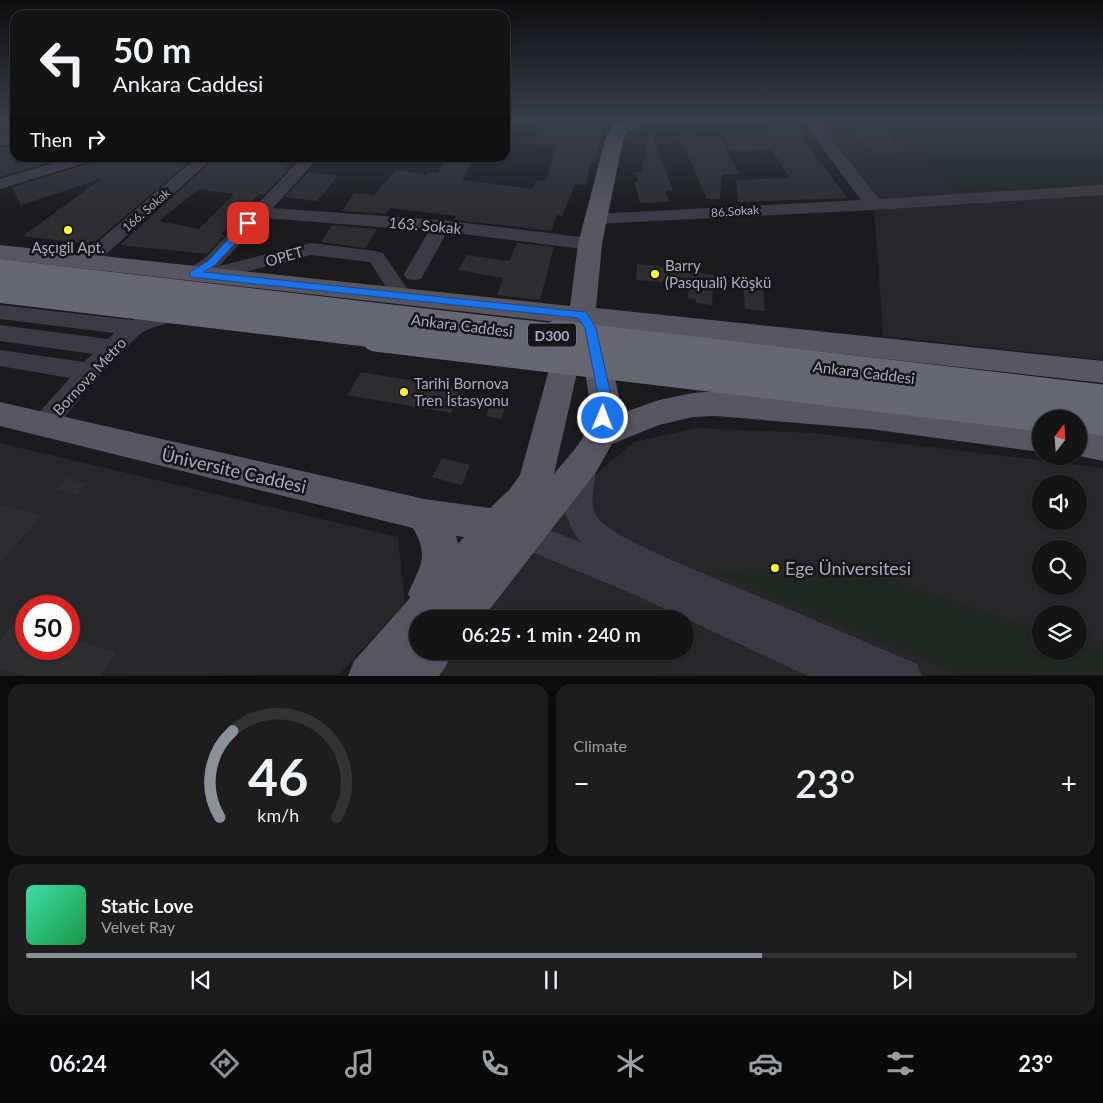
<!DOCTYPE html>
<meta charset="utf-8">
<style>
:root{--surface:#141415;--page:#1d1d1e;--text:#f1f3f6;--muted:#9d9ea0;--line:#333334;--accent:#8c9099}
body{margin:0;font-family:Lato,sans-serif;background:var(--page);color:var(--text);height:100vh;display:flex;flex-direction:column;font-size:19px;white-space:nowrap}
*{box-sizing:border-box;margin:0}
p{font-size:16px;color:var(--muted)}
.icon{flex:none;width:28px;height:28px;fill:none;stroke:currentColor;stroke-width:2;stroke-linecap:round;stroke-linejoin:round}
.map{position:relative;height:676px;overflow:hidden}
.side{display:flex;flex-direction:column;gap:8px;padding:8px;background:#0b0b0c;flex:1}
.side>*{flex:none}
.top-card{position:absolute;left:10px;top:10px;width:500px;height:152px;border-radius:15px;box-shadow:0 1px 4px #0004,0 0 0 1px var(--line);background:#141415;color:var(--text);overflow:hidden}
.needle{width:32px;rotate:17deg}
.fabs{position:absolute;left:1032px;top:410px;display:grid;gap:10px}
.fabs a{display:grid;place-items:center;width:55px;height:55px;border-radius:50%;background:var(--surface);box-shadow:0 1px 4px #0004,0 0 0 1px var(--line);font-size:25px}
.speed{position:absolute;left:15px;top:595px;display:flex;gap:10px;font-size:25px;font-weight:700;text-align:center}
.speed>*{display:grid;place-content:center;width:65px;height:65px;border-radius:50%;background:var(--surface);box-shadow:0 1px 4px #0004,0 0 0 1px var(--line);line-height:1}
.speed .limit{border:8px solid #d22;background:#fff;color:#111}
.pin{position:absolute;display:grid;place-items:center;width:42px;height:42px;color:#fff;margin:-21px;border-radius:10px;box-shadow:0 2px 8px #0006}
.me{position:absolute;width:55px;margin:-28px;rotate:1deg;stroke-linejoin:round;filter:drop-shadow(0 0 4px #0008)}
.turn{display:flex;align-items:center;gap:18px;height:105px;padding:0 20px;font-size:22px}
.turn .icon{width:65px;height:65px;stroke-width:2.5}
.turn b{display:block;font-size:35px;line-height:42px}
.then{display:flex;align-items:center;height:48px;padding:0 20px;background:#0003;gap:10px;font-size:19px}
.big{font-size:38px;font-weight:600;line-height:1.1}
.side .card{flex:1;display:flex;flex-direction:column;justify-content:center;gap:8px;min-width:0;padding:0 18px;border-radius:15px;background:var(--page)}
.side .dial{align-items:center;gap:0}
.dial svg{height:130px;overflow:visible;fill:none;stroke:var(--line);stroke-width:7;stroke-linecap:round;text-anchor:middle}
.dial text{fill:var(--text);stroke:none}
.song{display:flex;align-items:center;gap:15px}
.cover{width:60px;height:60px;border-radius:8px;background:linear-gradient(135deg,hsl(160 70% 55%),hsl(140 70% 35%))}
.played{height:5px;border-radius:2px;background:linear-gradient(90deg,var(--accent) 70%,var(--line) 70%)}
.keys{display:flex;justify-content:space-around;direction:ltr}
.heat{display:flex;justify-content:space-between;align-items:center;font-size:28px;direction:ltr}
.side .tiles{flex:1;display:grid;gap:8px;grid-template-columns:1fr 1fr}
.card:last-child{grid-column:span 2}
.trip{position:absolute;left:409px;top:610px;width:285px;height:50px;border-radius:25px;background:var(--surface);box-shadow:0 1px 4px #0004,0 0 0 1px var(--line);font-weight:600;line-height:50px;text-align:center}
.menu{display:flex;height:80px;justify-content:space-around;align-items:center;background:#080808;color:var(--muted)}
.menu .icon{width:35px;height:35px}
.menu .current{color:var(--accent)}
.menu b{font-size:22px;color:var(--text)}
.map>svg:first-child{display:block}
.built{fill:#272629;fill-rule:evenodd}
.green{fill:#1f2823}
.building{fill:#2e2d30;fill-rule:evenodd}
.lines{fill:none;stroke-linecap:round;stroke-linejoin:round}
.minor{fill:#3c3a42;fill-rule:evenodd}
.major{fill:#585661;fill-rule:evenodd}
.highway{fill:#676673;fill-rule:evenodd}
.highway-bridge-far1{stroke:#676673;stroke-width:24}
.highway-bridge{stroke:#676673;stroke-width:31}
.route{fill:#1a73e8;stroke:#114b97}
.poi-dot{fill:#feff2f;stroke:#161517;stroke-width:2}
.labels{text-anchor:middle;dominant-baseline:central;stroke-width:5;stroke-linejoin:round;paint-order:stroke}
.far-street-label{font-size:12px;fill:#acabbd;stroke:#161517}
.shield{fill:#161517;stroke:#7f7e8b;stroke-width:1}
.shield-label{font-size:14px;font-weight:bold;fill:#acabbd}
.street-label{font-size:15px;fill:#acabbd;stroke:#161517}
.poi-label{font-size:15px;fill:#acabbd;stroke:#161517;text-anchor:start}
.near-street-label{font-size:18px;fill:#acabbd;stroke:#161517}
.near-poi-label{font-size:18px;fill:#acabbd;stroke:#161517;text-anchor:start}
</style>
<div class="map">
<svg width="1103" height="676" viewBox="0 0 1103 676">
<rect width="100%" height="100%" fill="#1b1a1c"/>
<g class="built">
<path d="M812,120H1103V360L883,336L874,205Z"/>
<path d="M696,428L813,433L1103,468V675L425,676L444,651H685V619H469L556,507L634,442ZM1041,484H1079V521H1041ZM1041,549H1079V586H1041ZM1041,614H1079V651H1041Z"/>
<path d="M0,443L398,537L405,603L339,675L0,676ZM26,606H69V649H26Z"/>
</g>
<g class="green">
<path d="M882,120H1091L1103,128V185L955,193Z"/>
<path d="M851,568L1041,629V651H1079V641L1103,648V675H960L712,572Z"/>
</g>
<g class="building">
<path d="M15,120V132L0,133V122Z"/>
<path d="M774,120H794L808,138H801L848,198L738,202L736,180L790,178L772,150L729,151L727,134L745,130L747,135L778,125Z"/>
<path d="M876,121L906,152L869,153L842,122Z"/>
<path d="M538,124L604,126L595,162L591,161L586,185L575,184L562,216L557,215L551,231L454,220L456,216L390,208L386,214L342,211L354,193L374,195L396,170L426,175L428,172L438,173L448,158L473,160L462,180L533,189L537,180L546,181L557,145L536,144Z"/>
<path d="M650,130L673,190L665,191L669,202L640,203L634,182L638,181L635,172H642Z"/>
<path d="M687,135L720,138L739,174H722L720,199H707L679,136L686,137Z"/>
<path d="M15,146V164L40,158H65L0,177V147Z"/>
<path d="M95,158H194L96,241H91L87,244L23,236L101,179L21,205L12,187L92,163Z"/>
<path d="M215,158H296L283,170H288L264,195L259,194L221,234L225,235L207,254L120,245ZM199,189L234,194L199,229L159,221Z"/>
<path d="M308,172L338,176L317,201L285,197Z"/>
<path d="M332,225L377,229L365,248L321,242Z"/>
<path d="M517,243L554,247L540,300L497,295L503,278L458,270L467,255L509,261Z"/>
<path d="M637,264L675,268V269L714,275L712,305L696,303V299L688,298L689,285L636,280Z"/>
<path d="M743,284L763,286L765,311L745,309Z"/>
<path d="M361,372L461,389L451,413L347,395Z"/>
<path d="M492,399L507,402L501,419L486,416Z"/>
<path d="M442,458L470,465L462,485L432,477Z"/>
<path d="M67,478L87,484L76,495L56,489Z"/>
<path d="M0,505L42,516L0,562Z"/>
<path d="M16,621L26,625V649H69V638L116,653L100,676H23L0,668V640Z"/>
</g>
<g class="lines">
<g class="minor">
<path d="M802,120H816L879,199L1103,185V195L874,210L596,224L590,223L587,219L590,215L596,214L861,200Z"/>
<path d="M15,134V144L0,145V135Z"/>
<path d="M70,158H93L91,161L0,189V179Z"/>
<path d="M196,158H213L93,266L86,268L79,266L76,262L79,258Z"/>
<path d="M302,158H318L273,208L441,220L590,238L597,240L600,244L597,248L590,250L447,232L421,279L414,280L407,279L404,274L429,231L264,218L219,266L311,243L376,251L383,253L412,296L409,301L402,303L395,301L370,262L311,255L205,282L187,279L184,274L187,269L204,259Z"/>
<path d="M177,300L185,302L188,307C175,328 153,323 139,335C107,364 80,399 52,432L43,435L34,432L30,425L34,418L70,378L0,366V350L84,362L93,354L0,341V325L108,339L114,333L0,319V305L132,320L152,314L169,302Z"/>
<path d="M583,451L593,455C602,474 585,499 597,517C610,537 697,570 721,581C787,608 852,636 917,664L922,676H808L635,595L513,544L509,534L513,524L524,520L582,543C574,535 567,520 564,508C562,498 568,465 573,455Z"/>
</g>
<g class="major">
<path d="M626,120H649L646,124L627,132L623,140L602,244L596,308L1103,361V383L591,326L588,335L593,333L603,336L607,343L620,401L619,414L659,400L693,393L736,390L748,395L870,405L1041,426V452L870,429L715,416L693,417L659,425L612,444L596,472L482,619H418V651H452L446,666L439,676H348L354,661L410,598L408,594C420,565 430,558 413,528L0,426V402L424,499L490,508L510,489L520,475L555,348L565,323L0,259V245L570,306L578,244L605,140L613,125ZM581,355C586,378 595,411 585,433C578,448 564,461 554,474ZM456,536L464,537L458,544Z"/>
<path d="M1079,430L1103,433V461L1079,456Z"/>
</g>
<path class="highway" d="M1079,407L1103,410V436L1079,432V419H1064L1068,411Z"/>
<g class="highway-bridge-far1">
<path d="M0,271L568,337"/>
<path d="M0,291L387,337"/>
</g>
<g class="highway-bridge">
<path d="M376,336L1066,419"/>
<path d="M557,336L1103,400"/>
</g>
</g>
<linearGradient id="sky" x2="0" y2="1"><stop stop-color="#0f0e0f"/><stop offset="0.56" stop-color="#393e4b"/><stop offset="1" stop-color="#393e4b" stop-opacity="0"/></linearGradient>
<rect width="1103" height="214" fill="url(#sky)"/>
<path class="route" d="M248,220L252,221V225L215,265L204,272L586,312L596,328L612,400L608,421L603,423L599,421L597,418L599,400L585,328L578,318L190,277V272L208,261L245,221Z"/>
<g class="poi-dot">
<circle cx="68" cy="230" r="5"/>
<circle cx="655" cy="274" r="5"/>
<circle cx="404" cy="392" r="5"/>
<circle cx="775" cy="568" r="5"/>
</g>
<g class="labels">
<g class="far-street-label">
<text transform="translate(146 210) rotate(-41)">166. Sokak</text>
<text transform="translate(735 211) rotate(-4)">86.Sokak</text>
</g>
<rect class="shield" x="528" y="323.5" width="48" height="23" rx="4"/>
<g class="shield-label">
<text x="552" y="335">D300</text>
</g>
<g class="street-label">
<text transform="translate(425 225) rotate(5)">163. Sokak</text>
<text transform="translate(284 256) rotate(-16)">OPET</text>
<text transform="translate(462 325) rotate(7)">Ankara Caddesi</text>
<text transform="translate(864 372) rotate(7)">Ankara Caddesi</text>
<text transform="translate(89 376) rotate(-47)">Bornova Metro</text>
</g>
<g class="poi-label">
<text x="68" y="247" text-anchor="middle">Aşçıgil Apt.</text>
<text x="665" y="265">Barry<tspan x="665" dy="17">(Pasquali) Köşkü</tspan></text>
<text x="414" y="383">Tarihi Bornova<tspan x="414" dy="17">Tren İstasyonu</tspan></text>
</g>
<g class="near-street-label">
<text transform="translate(234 470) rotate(13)">Üniversite Caddesi</text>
</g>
<g class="near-poi-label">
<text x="785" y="568">Ege Üniversitesi</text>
</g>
</g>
</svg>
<div class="fabs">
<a><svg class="needle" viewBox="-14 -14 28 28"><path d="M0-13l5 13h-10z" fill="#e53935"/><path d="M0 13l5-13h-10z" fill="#9d9ea0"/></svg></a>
<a><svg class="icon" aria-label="sound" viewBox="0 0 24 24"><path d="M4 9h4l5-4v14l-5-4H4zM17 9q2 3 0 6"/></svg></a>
<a><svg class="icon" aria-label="search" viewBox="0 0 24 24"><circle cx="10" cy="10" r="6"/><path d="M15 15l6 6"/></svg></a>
<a><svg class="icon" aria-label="layers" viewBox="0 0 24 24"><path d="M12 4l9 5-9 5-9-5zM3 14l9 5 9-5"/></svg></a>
</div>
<div class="speed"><div class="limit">50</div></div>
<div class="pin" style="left:248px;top:223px;background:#d93025"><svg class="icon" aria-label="arrive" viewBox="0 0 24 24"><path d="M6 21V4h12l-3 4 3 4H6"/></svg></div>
<svg class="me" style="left:603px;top:418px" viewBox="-20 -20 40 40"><circle r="17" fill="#1a73e8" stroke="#fff" stroke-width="3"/><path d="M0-11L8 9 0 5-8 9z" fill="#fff"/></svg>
<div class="trip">06:25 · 1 min · 240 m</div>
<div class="top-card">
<div class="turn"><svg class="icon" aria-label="left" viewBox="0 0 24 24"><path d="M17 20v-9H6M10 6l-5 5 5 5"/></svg><div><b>50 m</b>Ankara Caddesi</div></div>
<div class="then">Then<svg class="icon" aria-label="right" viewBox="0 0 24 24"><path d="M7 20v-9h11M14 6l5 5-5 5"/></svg></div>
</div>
</div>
<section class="side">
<div class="tiles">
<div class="card dial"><svg viewBox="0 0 100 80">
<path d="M14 69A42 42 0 1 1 86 69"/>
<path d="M14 69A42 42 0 0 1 22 16" stroke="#8c9099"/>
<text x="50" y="56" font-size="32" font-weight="700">46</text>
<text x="50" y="72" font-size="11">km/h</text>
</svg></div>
<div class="card"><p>Climate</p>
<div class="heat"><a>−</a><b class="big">23°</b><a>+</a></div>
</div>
<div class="card">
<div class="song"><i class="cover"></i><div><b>Static Love</b><p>Velvet Ray</p></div></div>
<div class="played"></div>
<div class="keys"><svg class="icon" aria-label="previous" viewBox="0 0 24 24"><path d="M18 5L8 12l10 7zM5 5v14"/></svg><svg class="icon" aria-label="pause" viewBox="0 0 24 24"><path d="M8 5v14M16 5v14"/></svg><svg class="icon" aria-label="next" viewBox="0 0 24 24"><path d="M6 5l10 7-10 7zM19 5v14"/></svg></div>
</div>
</div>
</section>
<nav class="menu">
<b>06:24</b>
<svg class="icon current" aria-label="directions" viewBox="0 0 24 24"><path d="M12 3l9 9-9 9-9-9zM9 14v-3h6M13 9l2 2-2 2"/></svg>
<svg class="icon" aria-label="music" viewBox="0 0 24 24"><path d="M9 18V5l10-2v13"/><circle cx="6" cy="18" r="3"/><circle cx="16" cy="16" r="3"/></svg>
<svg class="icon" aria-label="phone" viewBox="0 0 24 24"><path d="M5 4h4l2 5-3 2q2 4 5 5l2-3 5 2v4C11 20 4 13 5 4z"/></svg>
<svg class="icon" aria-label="climate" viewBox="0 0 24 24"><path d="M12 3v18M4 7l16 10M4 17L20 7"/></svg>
<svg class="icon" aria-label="car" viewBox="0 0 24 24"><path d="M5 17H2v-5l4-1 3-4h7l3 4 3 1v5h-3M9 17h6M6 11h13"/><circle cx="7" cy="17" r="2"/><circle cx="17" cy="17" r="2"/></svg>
<svg class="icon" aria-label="filters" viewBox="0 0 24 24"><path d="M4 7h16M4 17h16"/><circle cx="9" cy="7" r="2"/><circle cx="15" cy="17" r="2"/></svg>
<b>23°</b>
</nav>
